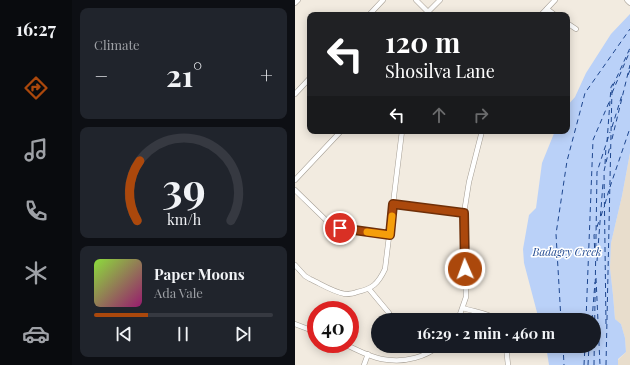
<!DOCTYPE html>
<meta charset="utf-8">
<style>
:root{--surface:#171b24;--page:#20242c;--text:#f1f3f6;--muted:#9ea1a6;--line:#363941;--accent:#ab480c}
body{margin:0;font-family:"Playfair Display",serif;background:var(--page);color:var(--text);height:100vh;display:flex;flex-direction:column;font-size:15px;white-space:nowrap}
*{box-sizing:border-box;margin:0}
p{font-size:13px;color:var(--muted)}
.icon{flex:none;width:22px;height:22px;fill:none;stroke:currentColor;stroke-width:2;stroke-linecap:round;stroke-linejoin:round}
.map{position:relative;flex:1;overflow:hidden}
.panel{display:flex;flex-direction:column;gap:8px;padding:8px;background:#0d0f14;width:223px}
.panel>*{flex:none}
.hud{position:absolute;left:12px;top:12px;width:263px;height:122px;border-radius:8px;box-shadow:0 2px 10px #0003;background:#202124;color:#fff;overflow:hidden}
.speed{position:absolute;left:12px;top:301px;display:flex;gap:8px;font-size:20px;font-weight:700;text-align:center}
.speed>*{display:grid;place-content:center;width:52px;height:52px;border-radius:50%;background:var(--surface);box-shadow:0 2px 10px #0003;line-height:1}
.speed .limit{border:6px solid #d22;background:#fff;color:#111}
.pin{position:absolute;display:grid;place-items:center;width:34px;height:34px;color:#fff;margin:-17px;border:2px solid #fff;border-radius:50%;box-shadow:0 1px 4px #0007}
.me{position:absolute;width:44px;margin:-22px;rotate:358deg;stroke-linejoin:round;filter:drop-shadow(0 0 3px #0008)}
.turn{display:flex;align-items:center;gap:14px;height:84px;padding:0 12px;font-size:18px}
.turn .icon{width:52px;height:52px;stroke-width:2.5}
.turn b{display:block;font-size:28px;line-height:34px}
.lanes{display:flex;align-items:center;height:38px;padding:0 12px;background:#0003;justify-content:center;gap:20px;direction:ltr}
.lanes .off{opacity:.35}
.big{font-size:30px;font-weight:700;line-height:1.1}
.panel .tile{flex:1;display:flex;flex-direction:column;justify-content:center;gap:6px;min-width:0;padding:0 14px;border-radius:8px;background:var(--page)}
.panel .dial{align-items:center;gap:0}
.dial svg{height:104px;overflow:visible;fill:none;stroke:var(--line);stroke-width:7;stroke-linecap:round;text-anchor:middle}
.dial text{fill:var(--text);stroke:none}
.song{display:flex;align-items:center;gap:12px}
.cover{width:48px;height:48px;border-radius:6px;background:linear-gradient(135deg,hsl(90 70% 55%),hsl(320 70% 35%))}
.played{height:4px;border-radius:2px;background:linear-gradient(90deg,var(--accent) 30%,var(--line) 30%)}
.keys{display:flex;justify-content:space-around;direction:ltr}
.heat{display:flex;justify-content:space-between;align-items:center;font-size:22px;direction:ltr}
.trip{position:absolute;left:76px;top:313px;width:230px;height:40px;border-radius:20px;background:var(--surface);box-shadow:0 2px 10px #0003;font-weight:700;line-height:40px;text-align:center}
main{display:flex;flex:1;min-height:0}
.menu{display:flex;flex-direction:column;width:72px;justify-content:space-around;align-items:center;background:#090b0e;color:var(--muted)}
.menu .icon{width:28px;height:28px}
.menu .active{color:var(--accent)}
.menu b{font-size:18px;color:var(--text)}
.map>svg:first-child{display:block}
.built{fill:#e8ddcc}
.water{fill:#bad1f8}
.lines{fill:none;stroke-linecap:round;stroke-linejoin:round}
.ferry{stroke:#1d468f;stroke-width:1;stroke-dasharray:5 4;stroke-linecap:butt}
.minor-casing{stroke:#a59e94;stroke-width:5.5}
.highway-casing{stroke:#a59e94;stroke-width:7}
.minor{stroke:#fff;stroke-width:4.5}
.highway{stroke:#fff;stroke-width:6}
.route-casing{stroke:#6f2f08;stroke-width:10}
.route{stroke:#ab480c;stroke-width:7}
.slow{stroke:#f59e0b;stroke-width:7}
.labels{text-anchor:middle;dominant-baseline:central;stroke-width:3;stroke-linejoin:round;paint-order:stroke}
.water-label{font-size:11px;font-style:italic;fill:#1d468f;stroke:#fff}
</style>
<main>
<nav class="menu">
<b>16:27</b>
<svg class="icon active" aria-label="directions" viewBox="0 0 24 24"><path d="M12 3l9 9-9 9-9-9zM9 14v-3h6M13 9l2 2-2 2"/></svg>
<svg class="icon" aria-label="music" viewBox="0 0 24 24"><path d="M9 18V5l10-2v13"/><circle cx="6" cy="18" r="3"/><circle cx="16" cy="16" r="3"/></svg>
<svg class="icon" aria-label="phone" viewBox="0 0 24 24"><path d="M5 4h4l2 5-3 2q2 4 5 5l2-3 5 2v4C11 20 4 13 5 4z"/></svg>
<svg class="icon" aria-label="climate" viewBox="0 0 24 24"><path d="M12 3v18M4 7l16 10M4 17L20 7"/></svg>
<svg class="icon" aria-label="car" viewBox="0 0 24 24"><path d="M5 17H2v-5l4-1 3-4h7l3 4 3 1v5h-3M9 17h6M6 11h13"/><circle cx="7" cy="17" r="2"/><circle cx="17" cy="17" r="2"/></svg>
</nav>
<section class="panel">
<div class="tile"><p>Climate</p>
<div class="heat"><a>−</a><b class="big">21°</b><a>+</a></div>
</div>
<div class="tile dial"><svg viewBox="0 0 100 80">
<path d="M14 69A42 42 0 1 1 86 69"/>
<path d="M14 69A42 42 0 0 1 16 23" stroke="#ab480c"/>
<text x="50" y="56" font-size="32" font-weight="700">39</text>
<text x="50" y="72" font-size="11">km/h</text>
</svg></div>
<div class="tile">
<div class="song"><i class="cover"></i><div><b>Paper Moons</b><p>Ada Vale</p></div></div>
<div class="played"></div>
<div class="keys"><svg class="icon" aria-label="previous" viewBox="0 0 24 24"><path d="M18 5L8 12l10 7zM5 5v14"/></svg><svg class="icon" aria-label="pause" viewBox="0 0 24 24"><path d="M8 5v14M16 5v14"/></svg><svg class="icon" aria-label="next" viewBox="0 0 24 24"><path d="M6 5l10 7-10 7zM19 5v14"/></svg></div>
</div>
</section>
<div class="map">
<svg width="335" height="365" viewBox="0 0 335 365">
<rect width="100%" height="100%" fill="#f2ebe0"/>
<path class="built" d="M335,153V365H323V360L331,352L330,338L326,324L320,319L318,295L315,268L316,243L327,196Z"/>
<path class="water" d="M335,14V153L327,196L316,243L315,268L318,295L320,319L326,324L330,338L331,352L323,359V365H254L251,346H299V320H244L229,263L228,249L234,215L241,208L247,163L260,131H272V106L280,97L291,73L316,34Z"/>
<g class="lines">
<g class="ferry">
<path d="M333,75L335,70"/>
<path d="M317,93L335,51"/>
<path d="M317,127L327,95"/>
<path d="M317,139L335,65"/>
<path d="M312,142L316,87L320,80"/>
<path d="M310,164L311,147"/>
<path d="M315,187L335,128"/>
<path d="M310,204L314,190"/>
<path d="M306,216L309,207"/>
<path d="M302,227L304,221"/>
<path d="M300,257L299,235L301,230"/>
<path d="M302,261L308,183"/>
<path d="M301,278L305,365"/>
<path d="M266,320L261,234L272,161L290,93L335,29"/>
<path d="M291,320L298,140L315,100"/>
<path d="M297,320L300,282"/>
<path d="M311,324L309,171L315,146"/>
<path d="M268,346L269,365"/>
<path d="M289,365L290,346"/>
<path d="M293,365L294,346"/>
<path d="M299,365L302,172L315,132"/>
<path d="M311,365L317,88L335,48"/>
</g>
<g class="minor-casing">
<g id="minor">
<path d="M121,0L136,15"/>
<path d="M0,3L3,0"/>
<path d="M252,9L260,15"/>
<path d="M133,12L145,0"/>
<path d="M74,15L88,0"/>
<path d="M246,15L260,0"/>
<path d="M272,23L281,29"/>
<path d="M0,94L15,78"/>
<path d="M0,180L46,131"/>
<path d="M0,190L35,224L43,227L95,235"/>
<path d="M98,204L169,213"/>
<path d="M0,265L10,276L15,279C26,284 38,292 50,294C54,294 58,294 62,292C77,289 83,284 90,269L107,131"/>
<path d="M74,289L94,313"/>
<path d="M168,308C180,312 193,313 203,320"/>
<path d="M163,320L171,297L169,213L174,182L187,131"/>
<path d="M0,324L21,332"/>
<path d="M49,344C63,350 78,359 94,360C111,362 130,357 144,346"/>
<path d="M211,346L213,365"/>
<path d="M69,365L73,354"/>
</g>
</g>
<g class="highway-casing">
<path id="highway" d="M333,0L335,2"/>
</g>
<use href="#minor" class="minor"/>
<use href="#highway" class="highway"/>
</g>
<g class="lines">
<g class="route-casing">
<path id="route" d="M45,228L95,235L98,204L169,213L170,269"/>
</g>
<use href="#route" class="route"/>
<path class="slow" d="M72,232L95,235L97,216"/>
</g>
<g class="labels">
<g class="water-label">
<text x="272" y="251">Badagry Creek</text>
</g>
</g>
</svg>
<div class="speed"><div class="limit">40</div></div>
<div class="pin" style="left:45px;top:228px;background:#d93025"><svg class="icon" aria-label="arrive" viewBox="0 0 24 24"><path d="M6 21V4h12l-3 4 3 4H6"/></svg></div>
<svg class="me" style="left:170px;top:269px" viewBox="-20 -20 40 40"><circle r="17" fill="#ab480c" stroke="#fff" stroke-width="3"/><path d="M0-11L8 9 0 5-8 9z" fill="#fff"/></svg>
<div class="trip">16:29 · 2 min · 460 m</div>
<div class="hud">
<div class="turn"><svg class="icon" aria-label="left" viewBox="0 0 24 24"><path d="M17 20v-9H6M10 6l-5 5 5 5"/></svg><div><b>120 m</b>Shosilva Lane</div></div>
<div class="lanes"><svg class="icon" aria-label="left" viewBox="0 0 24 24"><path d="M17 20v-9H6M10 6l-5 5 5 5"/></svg><svg class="icon off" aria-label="ahead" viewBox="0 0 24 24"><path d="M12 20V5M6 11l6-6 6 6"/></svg><svg class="icon off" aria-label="right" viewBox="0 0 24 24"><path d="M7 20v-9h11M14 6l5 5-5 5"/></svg></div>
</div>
</div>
</main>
